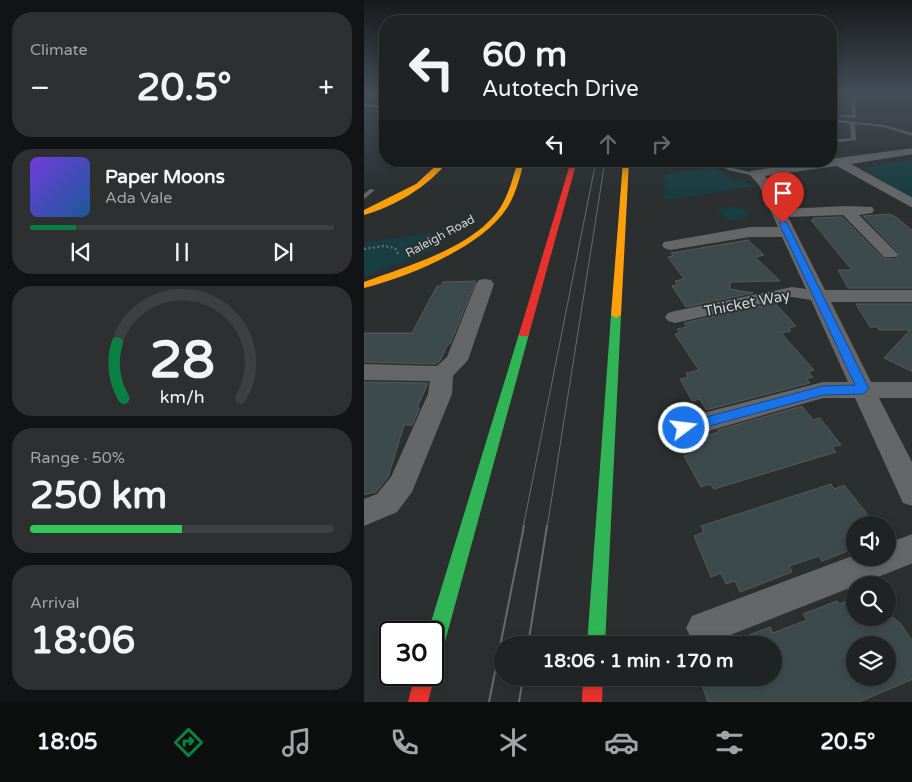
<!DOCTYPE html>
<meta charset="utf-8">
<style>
:root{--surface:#202324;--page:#2d2f31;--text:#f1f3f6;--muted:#a2a4a6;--line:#3d4041;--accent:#0b8043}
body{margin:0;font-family:"Varela Round",sans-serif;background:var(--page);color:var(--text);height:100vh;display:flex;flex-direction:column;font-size:19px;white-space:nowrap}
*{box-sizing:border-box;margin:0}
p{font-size:16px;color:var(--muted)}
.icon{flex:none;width:28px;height:28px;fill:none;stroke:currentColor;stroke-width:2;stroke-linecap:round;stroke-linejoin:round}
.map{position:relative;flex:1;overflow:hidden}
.panel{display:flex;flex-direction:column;gap:12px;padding:12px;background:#121314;width:364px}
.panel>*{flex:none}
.guide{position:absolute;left:15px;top:15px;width:458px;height:152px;border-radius:20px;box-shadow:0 2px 8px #0003,0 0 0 1px var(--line);background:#202324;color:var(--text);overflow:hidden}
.tools{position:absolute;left:482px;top:516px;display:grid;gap:10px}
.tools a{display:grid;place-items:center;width:50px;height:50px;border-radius:50%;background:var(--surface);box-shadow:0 2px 8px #0003,0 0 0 1px var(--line);font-size:25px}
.speed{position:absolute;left:15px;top:621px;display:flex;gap:10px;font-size:25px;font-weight:700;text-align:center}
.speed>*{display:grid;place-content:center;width:65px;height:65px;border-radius:50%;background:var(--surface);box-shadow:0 2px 8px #0003,0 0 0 1px var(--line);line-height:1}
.speed .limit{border:2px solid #111;border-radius:8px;background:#fff;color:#111}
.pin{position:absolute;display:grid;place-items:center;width:42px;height:42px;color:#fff;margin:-51px -21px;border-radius:50% 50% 50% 0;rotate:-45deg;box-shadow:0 0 5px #0007}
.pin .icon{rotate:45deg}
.me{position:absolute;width:55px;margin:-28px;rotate:75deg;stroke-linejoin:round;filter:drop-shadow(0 0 4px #0008)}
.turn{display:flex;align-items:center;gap:18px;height:105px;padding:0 20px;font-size:22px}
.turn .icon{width:65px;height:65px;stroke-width:2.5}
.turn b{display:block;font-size:35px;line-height:42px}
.lanes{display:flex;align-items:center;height:48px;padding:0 20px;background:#0003;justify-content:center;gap:25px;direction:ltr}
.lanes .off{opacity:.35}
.big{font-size:38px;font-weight:800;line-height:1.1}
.panel .card{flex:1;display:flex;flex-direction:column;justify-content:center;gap:8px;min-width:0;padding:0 18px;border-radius:20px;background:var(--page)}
.panel .dial{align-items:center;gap:0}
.dial svg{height:130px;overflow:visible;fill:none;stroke:var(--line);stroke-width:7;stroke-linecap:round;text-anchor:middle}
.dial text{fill:var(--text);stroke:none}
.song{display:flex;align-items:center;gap:15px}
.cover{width:60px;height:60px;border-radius:8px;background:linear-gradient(135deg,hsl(260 70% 55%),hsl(210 70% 35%))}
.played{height:5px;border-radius:2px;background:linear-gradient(90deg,var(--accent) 15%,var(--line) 15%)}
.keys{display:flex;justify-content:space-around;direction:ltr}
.heat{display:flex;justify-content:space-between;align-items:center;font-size:28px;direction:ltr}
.charge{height:8px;border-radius:4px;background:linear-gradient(90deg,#34c759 50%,var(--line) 0)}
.trip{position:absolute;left:130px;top:636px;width:288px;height:50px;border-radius:25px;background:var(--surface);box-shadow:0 2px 8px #0003,0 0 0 1px var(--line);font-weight:800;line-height:50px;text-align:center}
.tab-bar{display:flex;height:80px;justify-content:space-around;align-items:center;background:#0d0e0e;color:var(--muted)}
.tab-bar .icon{width:35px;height:35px}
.tab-bar .on{color:var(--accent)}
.tab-bar b{font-size:22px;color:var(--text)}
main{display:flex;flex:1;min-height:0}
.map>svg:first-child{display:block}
.green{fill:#193e42}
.building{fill:#3d4a4c;stroke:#565959;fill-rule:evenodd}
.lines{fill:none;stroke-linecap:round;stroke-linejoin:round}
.path-far1{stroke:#666868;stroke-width:2;stroke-dasharray:1 2;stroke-linecap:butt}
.path{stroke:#666868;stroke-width:2.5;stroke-dasharray:2 2.5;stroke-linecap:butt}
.lane{fill:#656667;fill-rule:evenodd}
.street{fill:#656667;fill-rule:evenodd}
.fast{fill:#30b455;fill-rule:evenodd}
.slow{fill:#ff9f0a;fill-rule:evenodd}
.jam{fill:#e5322d;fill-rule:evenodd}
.tram-far1{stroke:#696a6b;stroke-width:1}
.tram{stroke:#696a6b;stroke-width:2}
.route{fill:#1a73e8;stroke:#114b97}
.labels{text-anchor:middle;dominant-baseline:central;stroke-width:4;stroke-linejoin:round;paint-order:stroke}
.far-street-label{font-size:12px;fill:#d1d5d5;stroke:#2a3031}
.street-label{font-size:15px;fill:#d1d5d5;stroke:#2a3031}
</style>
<main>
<section class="panel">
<div class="card"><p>Climate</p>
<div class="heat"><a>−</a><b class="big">20.5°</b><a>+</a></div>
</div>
<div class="card">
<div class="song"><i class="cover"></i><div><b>Paper Moons</b><p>Ada Vale</p></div></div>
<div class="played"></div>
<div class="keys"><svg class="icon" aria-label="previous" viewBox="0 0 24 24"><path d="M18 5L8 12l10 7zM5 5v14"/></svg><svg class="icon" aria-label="pause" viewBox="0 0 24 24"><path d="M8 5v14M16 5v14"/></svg><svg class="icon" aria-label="next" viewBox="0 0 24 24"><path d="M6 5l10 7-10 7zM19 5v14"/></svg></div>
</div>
<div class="card dial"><svg viewBox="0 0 100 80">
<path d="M14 69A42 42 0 1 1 86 69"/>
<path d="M14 69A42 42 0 0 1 10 35" stroke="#0b8043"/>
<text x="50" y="56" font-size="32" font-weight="700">28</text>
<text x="50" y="72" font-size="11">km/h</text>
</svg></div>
<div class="card"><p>Range · 50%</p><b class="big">250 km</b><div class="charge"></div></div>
<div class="card"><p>Arrival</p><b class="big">18:06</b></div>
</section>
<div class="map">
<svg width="549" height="702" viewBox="0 0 549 702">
<rect width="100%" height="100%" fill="#2b2f30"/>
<g class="green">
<path d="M548,160V198L497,168Z"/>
<path d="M351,167L366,179L393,186L300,200L301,174Z"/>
<path d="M366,207L381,209L385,215L381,218L365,221L352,209Z"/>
<path d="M67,233L79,240L78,245L55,256L0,277V243Z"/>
</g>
<g class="building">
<path d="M525,214L532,217L549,231V288H484L474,270H488L447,220H451L449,218L478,217L519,258L532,259L535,253L499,216Z"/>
<path d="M384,240L400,255L391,257L416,281L366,282V289L389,293L322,307L308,286L314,284L311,281L320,279L304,257L309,256L307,253Z"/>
<path d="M112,281L86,344H84L76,361L72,364L0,362V333H48L73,286H77L79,282Z"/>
<path d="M411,303L432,326L425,328L427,331L417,333L450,370L444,372L449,377L442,379L446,383L342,410L336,399L328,401L316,379L324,377L322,373L335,370L311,334L316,333L313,329L323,327L320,323L329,321Z"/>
<path d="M492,304H549V372L520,358L546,330H515L514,327H506Z"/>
<path d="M0,382L64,383L53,408H56L48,425H40L24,477L12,492L0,495Z"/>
<path d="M438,406L449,420L456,418L474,441L477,445L468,447L472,452L350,489L346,484L337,487L320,456L327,454L324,448L336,444L333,439L354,432V430Z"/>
<path d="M467,484L470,489L480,485L507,519L491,524V548L458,561L455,556L425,566L428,572L376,592L371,581L362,584L357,573L347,577L330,536L340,532L337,526Z"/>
<path d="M491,598V618H530L536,623L549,642V679L495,702H344L338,685L355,678H409V645L362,644L406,627L409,633L443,620L439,614L473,601L475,604ZM491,645H524V678H491Z"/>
</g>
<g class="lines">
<path class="path-far1" d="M323,164H321L324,166L342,164"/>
<path class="path" d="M0,249L20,246L31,248L34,254"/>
<g class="lane">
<path d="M487,93H491L492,117L490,118L475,117L477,115H488Z"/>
<path d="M466,119L520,125L549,133V136L519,127L491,124L492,140L466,143V140L487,138L486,124L466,121Z"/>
<path d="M350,161H357L368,168L394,174L391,176L364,170Z"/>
<path d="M407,161H414L425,169L420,170Z"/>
<path d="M6,189L11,190L0,199V194Z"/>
</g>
<g class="street">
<path d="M549,148V154L487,164L549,198V208L473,166L401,176L407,184L420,209L482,206L508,207L510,210L508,213L495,215L534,254L532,257H520L479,215L424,217L461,290H549V302H467L507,382H549V398H515L549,464V506L539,503L491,398H459L320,438L311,435L307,428L311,421L320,418L459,382H484L447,300L428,297L311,323L304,321L301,317L304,313L311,311L428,287L442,289L418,237H386L306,250L300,248L298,245L300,242L386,227H414L395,185L385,174L387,171L454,161H466V159Z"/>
<path d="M121,279L127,280L130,284L104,360L89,376L88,394L48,492L33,512L0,526V499L13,494L27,477L64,394L66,381L0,380V364L73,366L83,357L112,284L115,280Z"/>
<path d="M549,534V563L341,645L328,640L322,628L328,616L491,555V558H524V543Z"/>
</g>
<g class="fast">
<path d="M0,104L21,106V108L0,106Z"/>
<path d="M252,312L257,315L241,645H223L247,315Z"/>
<path d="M160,331L165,334L79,649L76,656L69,659V632H64L155,334Z"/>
</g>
<g class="slow">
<path d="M77,161H84C64,187 31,206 0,215V210L52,184Z"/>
<path d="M154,161H160C156,177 152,194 143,208C118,247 44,277 0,288V282C43,266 109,248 136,208C145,194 149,177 154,161Z"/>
<path d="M259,161H265L257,315L252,318L247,315Z"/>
</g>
<g class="jam">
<path d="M207,161H213L165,334L164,336H156L155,334Z"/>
<path d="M69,670L71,675L64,702H44L51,675H69Z"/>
<path d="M219,678H239L238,702H218Z"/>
</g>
<g class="tram-far1">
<path d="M159,528L232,161"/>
<path d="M183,528L241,161"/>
</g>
<g class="tram">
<path d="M164,645L183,526"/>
<path d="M125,702L160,526"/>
<path d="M155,702L159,678"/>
</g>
</g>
<linearGradient id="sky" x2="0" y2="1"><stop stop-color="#181a1a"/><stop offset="0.49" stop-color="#444d59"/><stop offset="1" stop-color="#444d59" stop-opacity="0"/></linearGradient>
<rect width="549" height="191" fill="url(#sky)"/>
<path class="route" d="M419,220L423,223L505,389L499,394L459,395L320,433L316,431L314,428L316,424L459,386L491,385L415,223Z"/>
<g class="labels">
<g class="far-street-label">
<text transform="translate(76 236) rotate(-28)">Raleigh Road</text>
</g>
<g class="street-label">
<text transform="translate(383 303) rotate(-11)">Thicket Way</text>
</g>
</g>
</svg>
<div class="tools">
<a><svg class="icon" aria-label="sound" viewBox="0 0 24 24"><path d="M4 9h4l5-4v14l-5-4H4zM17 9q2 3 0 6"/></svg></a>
<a><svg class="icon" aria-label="search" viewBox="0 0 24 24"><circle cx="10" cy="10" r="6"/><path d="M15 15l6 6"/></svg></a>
<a><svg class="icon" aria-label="layers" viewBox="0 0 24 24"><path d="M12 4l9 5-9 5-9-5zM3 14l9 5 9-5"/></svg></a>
</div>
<div class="speed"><div class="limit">30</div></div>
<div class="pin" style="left:419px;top:223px;background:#d93025"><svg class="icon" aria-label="arrive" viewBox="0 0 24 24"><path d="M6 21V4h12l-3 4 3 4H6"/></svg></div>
<svg class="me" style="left:320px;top:428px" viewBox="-20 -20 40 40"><circle r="17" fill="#1a73e8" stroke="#fff" stroke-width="3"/><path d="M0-11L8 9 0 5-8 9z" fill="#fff"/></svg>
<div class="trip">18:06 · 1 min · 170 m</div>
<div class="guide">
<div class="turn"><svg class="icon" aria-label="left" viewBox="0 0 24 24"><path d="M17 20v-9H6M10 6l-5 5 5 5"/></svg><div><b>60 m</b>Autotech Drive</div></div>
<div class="lanes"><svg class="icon" aria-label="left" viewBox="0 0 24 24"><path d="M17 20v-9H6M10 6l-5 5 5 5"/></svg><svg class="icon off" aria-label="ahead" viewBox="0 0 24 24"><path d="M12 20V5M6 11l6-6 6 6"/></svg><svg class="icon off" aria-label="right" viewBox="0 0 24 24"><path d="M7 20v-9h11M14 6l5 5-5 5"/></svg></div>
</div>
</div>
</main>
<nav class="tab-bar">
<b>18:05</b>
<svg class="icon on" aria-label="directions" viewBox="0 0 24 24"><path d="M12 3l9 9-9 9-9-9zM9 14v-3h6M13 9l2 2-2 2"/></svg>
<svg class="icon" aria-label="music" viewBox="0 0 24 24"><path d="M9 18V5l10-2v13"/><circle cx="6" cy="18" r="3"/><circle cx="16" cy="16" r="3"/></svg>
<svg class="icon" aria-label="phone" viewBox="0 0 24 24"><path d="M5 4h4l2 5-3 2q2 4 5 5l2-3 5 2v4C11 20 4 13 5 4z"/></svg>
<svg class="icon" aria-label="climate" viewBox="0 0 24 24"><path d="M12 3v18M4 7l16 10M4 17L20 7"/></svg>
<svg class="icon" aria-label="car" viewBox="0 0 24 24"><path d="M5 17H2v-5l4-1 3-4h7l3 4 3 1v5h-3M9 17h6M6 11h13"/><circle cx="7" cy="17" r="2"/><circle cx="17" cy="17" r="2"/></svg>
<svg class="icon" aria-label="filters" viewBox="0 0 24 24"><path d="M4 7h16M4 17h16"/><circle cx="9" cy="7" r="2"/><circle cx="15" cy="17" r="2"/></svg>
<b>20.5°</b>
</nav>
